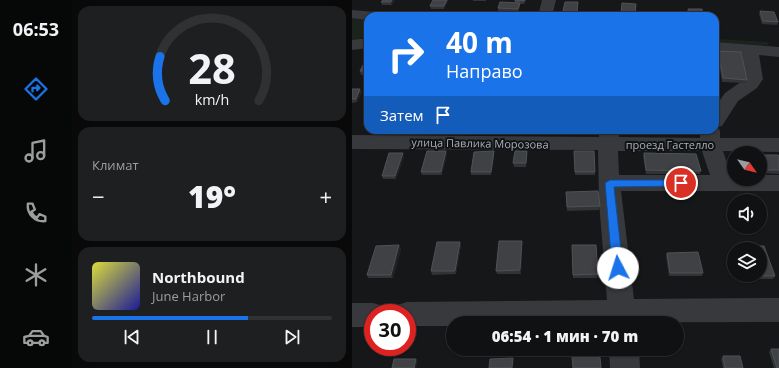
<!DOCTYPE html>
<html lang="ru">
<meta charset="utf-8">
<style>
:root{--surface:#101112;--page:#1e1f20;--text:#f1f3f6;--muted:#9c9d9f;--line:#303132;--accent:#1a73e8}
body{margin:0;font-family:"Open Sans",sans-serif;background:var(--page);color:var(--text);height:100vh;display:flex;flex-direction:column;font-size:15px;white-space:nowrap}
*{box-sizing:border-box;margin:0}
p{font-size:13px;color:var(--muted)}
.icon{flex:none;width:22px;height:22px;fill:none;stroke:currentColor;stroke-width:2;stroke-linecap:round;stroke-linejoin:round}
.map{position:relative;flex:1;overflow:hidden}
.drawer{display:flex;flex-direction:column;gap:6px;padding:6px;background:#09090a;width:280px}
.drawer>*{flex:none}
.guide{position:absolute;left:12px;top:12px;width:355px;height:122px;border-radius:12px;box-shadow:0 1px 3px #0004,0 0 0 1px var(--line);background:#1a73e8;color:#fff;overflow:hidden}
.needle{width:26px;rotate:124deg}
.controls{position:absolute;left:375px;top:146px;display:grid;gap:8px}
.controls a{display:grid;place-items:center;width:40px;height:40px;border-radius:50%;background:var(--surface);box-shadow:0 1px 3px #0004,0 0 0 1px var(--line);font-size:20px}
.speed{position:absolute;left:12px;top:304px;display:flex;gap:8px;font-size:20px;font-weight:700;text-align:center}
.speed>*{display:grid;place-content:center;width:52px;height:52px;border-radius:50%;background:var(--surface);box-shadow:0 1px 3px #0004,0 0 0 1px var(--line);line-height:1}
.speed .limit{border:6px solid #d22;background:#fff;color:#111}
.pin{position:absolute;display:grid;place-items:center;width:34px;height:34px;color:#fff;margin:-17px;border:2px solid #fff;border-radius:50%;box-shadow:0 1px 4px #0007}
.me{position:absolute;width:44px;margin:-22px;rotate:355deg;stroke-linejoin:round;filter:drop-shadow(0 0 3px #0008)}
.turn{display:flex;align-items:center;gap:14px;height:84px;padding:0 16px;font-size:18px}
.turn .icon{width:52px;height:52px;stroke-width:2.5}
.turn b{display:block;font-size:28px;line-height:34px}
.then{display:flex;align-items:center;height:38px;padding:0 16px;background:#0003;gap:8px;font-size:15px}
.big{font-size:30px;font-weight:800;line-height:1.1}
.drawer .tile{flex:1;display:flex;flex-direction:column;justify-content:center;gap:6px;min-width:0;padding:0 14px;border-radius:12px;background:var(--page)}
.drawer .dial{align-items:center;gap:0}
.dial svg{height:104px;overflow:visible;fill:none;stroke:var(--line);stroke-width:7;stroke-linecap:round;text-anchor:middle}
.dial text{fill:var(--text);stroke:none}
.song{display:flex;align-items:center;gap:12px}
.cover{width:48px;height:48px;border-radius:6px;background:linear-gradient(135deg,hsl(60 70% 55%),hsl(240 70% 35%))}
.played{height:4px;border-radius:2px;background:linear-gradient(90deg,var(--accent) 65%,var(--line) 65%)}
.keys{display:flex;justify-content:space-around;direction:ltr}
.heat{display:flex;justify-content:space-between;align-items:center;font-size:22px;direction:ltr}
.trip{position:absolute;left:94px;top:316px;width:238px;height:40px;border-radius:20px;background:var(--surface);box-shadow:0 1px 3px #0004,0 0 0 1px var(--line);font-weight:800;line-height:40px;text-align:center}
main{display:flex;flex:1;min-height:0}
.dock{display:flex;flex-direction:column;width:72px;justify-content:space-around;align-items:center;background:#060707;color:var(--muted)}
.dock .icon{width:28px;height:28px}
.dock .current{color:var(--accent)}
.dock b{font-size:18px;color:var(--text)}
.map>svg:first-child{display:block}
.green{fill:#1c231c}
.lines{fill:none;stroke-linecap:round;stroke-linejoin:round}
.minor{fill:#37393d;fill-rule:evenodd}
.wall{fill:#323336}
.shaded-wall{fill:#212224}
.building{fill:#3f4144;stroke:#4f5256}
.route{fill:#1a73e8;stroke:#114b97}
.labels{text-anchor:middle;dominant-baseline:central;stroke-width:4;stroke-linejoin:round;paint-order:stroke}
.street-label{font-size:11px;fill:#a8b0b8;stroke:#111213}
</style>
<main>
<nav class="dock">
<b>06:53</b>
<svg class="icon current" aria-label="directions" viewBox="0 0 24 24"><path d="M12 3l9 9-9 9-9-9zM9 14v-3h6M13 9l2 2-2 2"/></svg>
<svg class="icon" aria-label="music" viewBox="0 0 24 24"><path d="M9 18V5l10-2v13"/><circle cx="6" cy="18" r="3"/><circle cx="16" cy="16" r="3"/></svg>
<svg class="icon" aria-label="phone" viewBox="0 0 24 24"><path d="M5 4h4l2 5-3 2q2 4 5 5l2-3 5 2v4C11 20 4 13 5 4z"/></svg>
<svg class="icon" aria-label="climate" viewBox="0 0 24 24"><path d="M12 3v18M4 7l16 10M4 17L20 7"/></svg>
<svg class="icon" aria-label="car" viewBox="0 0 24 24"><path d="M5 17H2v-5l4-1 3-4h7l3 4 3 1v5h-3M9 17h6M6 11h13"/><circle cx="7" cy="17" r="2"/><circle cx="17" cy="17" r="2"/></svg>
</nav>
<section class="drawer">
<div class="tile dial"><svg viewBox="0 0 100 80">
<path d="M14 69A42 42 0 1 1 86 69"/>
<path d="M14 69A42 42 0 0 1 10 35" stroke="#1a73e8"/>
<text x="50" y="56" font-size="32" font-weight="700">28</text>
<text x="50" y="72" font-size="11">km/h</text>
</svg></div>
<div class="tile"><p>Климат</p>
<div class="heat"><a>−</a><b class="big">19°</b><a>+</a></div>
</div>
<div class="tile">
<div class="song"><i class="cover"></i><div><b>Northbound</b><p>June Harbor</p></div></div>
<div class="played"></div>
<div class="keys"><svg class="icon" aria-label="previous" viewBox="0 0 24 24"><path d="M18 5L8 12l10 7zM5 5v14"/></svg><svg class="icon" aria-label="pause" viewBox="0 0 24 24"><path d="M8 5v14M16 5v14"/></svg><svg class="icon" aria-label="next" viewBox="0 0 24 24"><path d="M6 5l10 7-10 7zM19 5v14"/></svg></div>
</div>
</section>
<div class="map">
<svg width="427" height="368" viewBox="0 0 427 368">
<rect width="100%" height="100%" fill="#161718"/>
<g class="green">
<path d="M0,17L16,18V34L5,40H0Z"/>
<path d="M363,39L415,42L417,46L363,42Z"/>
</g>
<g class="lines">
<g class="minor">
<path d="M190,0H204L200,16H186Z"/>
<path d="M0,10L34,13L36,16H16V20L0,18Z"/>
<path d="M16,38V48L0,50V40Z"/>
<path d="M363,42L427,47V57L407,55L411,79L405,88L386,101L370,126L366,127L368,131V138H427V152L371,151L379,175H382V179H408V175H427V191H269L282,299L427,298V322L101,323V326H55V313H42L45,305L55,302L255,300L247,202L246,150L0,149V135L247,137V130H267V137L348,138L349,130H363V107L373,93L393,79L390,54L363,52ZM266,151H350L358,175H267Z"/>
<path d="M0,303H21L31,306L34,313H21V327H0Z"/>
<path d="M257,349H287L288,368H258Z"/>
</g>
</g>
<g class="wall">
<path d="M43,0L40,5H30L29,2Z"/>
<path d="M81,0H96L92,9H79L78,6Z"/>
<rect x="121" y="0" width="13" height="1"/>
<path d="M174,0L172,4H168V6L166,12L146,11V8L163,3V1Z"/>
<path d="M270,3L284,4L283,16H269Z"/>
<path d="M226,5L225,15L211,14V11Z"/>
<path d="M408,11L426,22L425,25L410,24L407,14Z"/>
<path d="M363,51L395,80L394,83L370,82L368,70L363,69Z"/>
<path d="M16,58V75H9L8,71Z"/>
<path d="M0,89H8L10,92L5,102L0,103Z"/>
<path d="M49,130H68L67,131H49Z"/>
<rect x="88" y="130" width="19" height="2"/>
<path d="M125,130H144V132H126Z"/>
<path d="M167,130H186L185,133H167Z"/>
<rect x="218" y="130" width="18" height="2"/>
<path d="M94,151L95,154L90,175H70L69,172Z"/>
<path d="M142,151V155L139,175H119V172Z"/>
<path d="M175,151L174,167H162L161,163Z"/>
<path d="M222,151L243,172V175H223Z"/>
<path d="M292,153L349,171L348,174H294L291,156Z"/>
<path d="M378,154H382V173H381L376,158Z"/>
<path d="M408,155L427,156V174L408,173Z"/>
<path d="M52,157L44,179H31L30,176Z"/>
<path d="M214,192L248,206L247,210L215,211Z"/>
<path d="M170,241L169,274H145L144,271Z"/>
<path d="M108,242L109,245L104,274L80,275L79,271Z"/>
<path d="M47,245L49,249L41,278H16L15,275Z"/>
<path d="M220,245L246,274L245,278H221Z"/>
<path d="M389,246H412L423,276L421,279H396L395,275H408V249H388Z"/>
<path d="M315,253L351,273L350,276H317L314,256Z"/>
<path d="M419,349L427,368H422L417,352Z"/>
<path d="M371,356L391,368H371L369,359Z"/>
</g>
<g class="shaded-wall">
<path d="M40,0H43L40,5L39,2Z"/>
<path d="M95,0H96L92,9V6Z"/>
<path d="M168,3V6L166,12V9Z"/>
<path d="M8,89L10,92L5,102L4,99Z"/>
<path d="M94,151L95,154L90,175L89,172Z"/>
<path d="M142,151V155L139,175V172Z"/>
<path d="M51,153L52,157L44,179L43,176Z"/>
<path d="M170,241V244L169,274L168,270Z"/>
<path d="M108,242L109,245L104,274L103,271Z"/>
<path d="M47,245L49,249L41,278L39,275Z"/>
<path d="M64,359L66,361L64,368H62Z"/>
</g>
<g class="building">
<path d="M31,0H40L39,2H29Z"/>
<path d="M81,0H95L92,6H78Z"/>
<path d="M163,0H173L172,1H163Z"/>
<path d="M148,2L168,3L166,9L146,8Z"/>
<path d="M213,2H226L225,12L211,11Z"/>
<path d="M270,3L284,4L283,14L269,13Z"/>
<path d="M336,9H350L351,16H337Z"/>
<path d="M408,11L422,12L426,22L411,21Z"/>
<path d="M363,51L389,52L395,80L371,78L369,66H363Z"/>
<path d="M15,58H16V71H8Z"/>
<path d="M0,89H8L4,99H0Z"/>
<path d="M75,151H94L89,172H69Z"/>
<path d="M142,151L139,172H119L122,152Z"/>
<path d="M163,151H175L174,163H161Z"/>
<path d="M222,151H242L243,172H223Z"/>
<path d="M37,153H51L43,176H30Z"/>
<path d="M292,153L344,154L349,171L294,170Z"/>
<path d="M378,154H382V169Z"/>
<path d="M408,155H426L427,156V170H408Z"/>
<path d="M246,191L248,206L215,207L214,192Z"/>
<path d="M147,241H170L168,270L144,271Z"/>
<path d="M85,242H108L103,271H79Z"/>
<path d="M47,245L39,275H15L24,246Z"/>
<path d="M220,245H244L246,274L221,275Z"/>
<path d="M389,246H412L423,276H398V275H408V249H390Z"/>
<path d="M346,252L351,273H318L315,253Z"/>
<path d="M419,349H427V368H425Z"/>
<path d="M371,356H388L391,368H373Z"/>
<path d="M220,357H248L249,368H221Z"/>
<path d="M161,358L160,368H137L138,359Z"/>
<path d="M42,359H64L62,368H40Z"/>
</g>
<path class="route" d="M258,180H329L333,183L329,186L262,187L271,268L269,271L266,273L262,271L260,268L253,183Z"/>
<g class="labels">
<g class="street-label">
<text transform="translate(128 143) rotate(1)">улица Павлика Морозова</text>
<text x="318" y="144">проезд Гастелло</text>
</g>
</g>
</svg>
<div class="controls">
<a><svg class="needle" viewBox="-14 -14 28 28"><path d="M0-13l5 13h-10z" fill="#e53935"/><path d="M0 13l5-13h-10z" fill="#9c9d9f"/></svg></a>
<a><svg class="icon" aria-label="sound" viewBox="0 0 24 24"><path d="M4 9h4l5-4v14l-5-4H4zM17 9q2 3 0 6"/></svg></a>
<a><svg class="icon" aria-label="layers" viewBox="0 0 24 24"><path d="M12 4l9 5-9 5-9-5zM3 14l9 5 9-5"/></svg></a>
</div>
<div class="speed"><div class="limit">30</div></div>
<div class="pin" style="left:329px;top:183px;background:#d93025"><svg class="icon" aria-label="arrive" viewBox="0 0 24 24"><path d="M6 21V4h12l-3 4 3 4H6"/></svg></div>
<svg class="me" style="left:266px;top:268px" viewBox="-20 -20 40 40"><circle r="19" fill="#fff"/><path d="M0-13L10 11 0 6-10 11z" fill="#1a73e8"/></svg>
<div class="trip">06:54 · 1 мин · 70 m</div>
<div class="guide">
<div class="turn"><svg class="icon" aria-label="right" viewBox="0 0 24 24"><path d="M7 20v-9h11M14 6l5 5-5 5"/></svg><div><b>40 m</b>Направо</div></div>
<div class="then">Затем<svg class="icon" aria-label="arrive" viewBox="0 0 24 24"><path d="M6 21V4h12l-3 4 3 4H6"/></svg></div>
</div>
</div>
</main>
